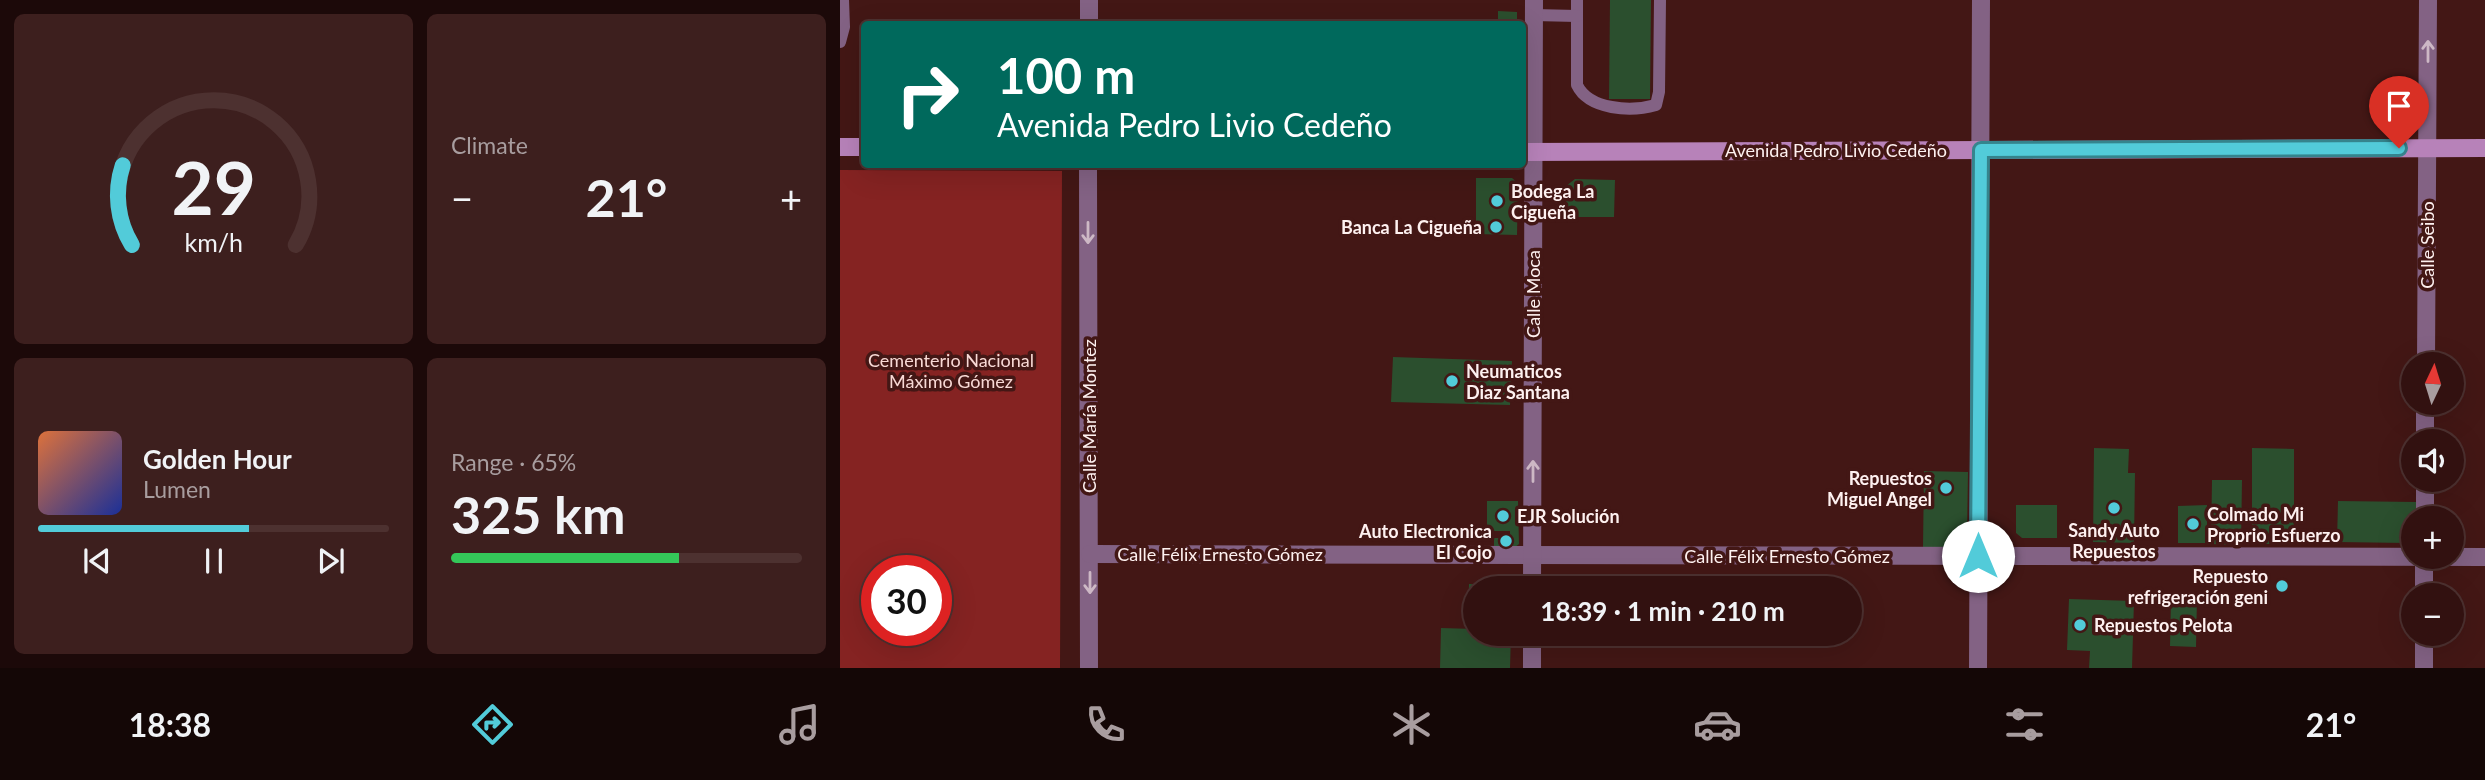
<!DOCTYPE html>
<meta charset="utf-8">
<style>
:root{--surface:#321110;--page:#3d1f1e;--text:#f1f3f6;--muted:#a89d9f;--line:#4d3130;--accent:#52cbd9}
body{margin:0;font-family:Lato,sans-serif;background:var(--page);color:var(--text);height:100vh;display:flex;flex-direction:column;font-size:26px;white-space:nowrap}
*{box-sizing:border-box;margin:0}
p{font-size:23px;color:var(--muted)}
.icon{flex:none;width:38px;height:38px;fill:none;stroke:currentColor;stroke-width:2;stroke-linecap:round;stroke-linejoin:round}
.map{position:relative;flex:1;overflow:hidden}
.side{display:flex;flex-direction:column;gap:14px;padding:14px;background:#1c0909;width:840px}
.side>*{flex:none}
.banner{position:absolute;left:21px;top:21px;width:665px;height:147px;border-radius:7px;box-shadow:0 7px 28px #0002,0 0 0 2px var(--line);background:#00695c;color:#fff;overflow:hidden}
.needle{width:46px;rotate:4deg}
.fabs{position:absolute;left:1561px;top:352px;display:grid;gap:14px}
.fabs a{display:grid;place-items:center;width:63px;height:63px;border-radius:50%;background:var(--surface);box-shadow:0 7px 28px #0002,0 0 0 2px var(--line);font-size:35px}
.speed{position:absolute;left:21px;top:555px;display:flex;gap:14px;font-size:35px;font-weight:700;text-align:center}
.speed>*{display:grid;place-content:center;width:91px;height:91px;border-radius:50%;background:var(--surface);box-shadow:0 7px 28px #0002,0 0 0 2px var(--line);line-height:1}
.speed .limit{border:10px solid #d22;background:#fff;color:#111}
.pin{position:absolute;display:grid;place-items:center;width:60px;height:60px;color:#fff;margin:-72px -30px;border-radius:50% 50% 50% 0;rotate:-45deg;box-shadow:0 0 7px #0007}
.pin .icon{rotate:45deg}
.me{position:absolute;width:77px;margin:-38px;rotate:0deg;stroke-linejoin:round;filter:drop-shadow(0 0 5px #0008)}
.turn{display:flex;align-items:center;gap:24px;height:147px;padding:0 21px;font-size:32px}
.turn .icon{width:91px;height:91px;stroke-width:2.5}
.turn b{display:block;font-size:49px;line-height:60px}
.big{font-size:52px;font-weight:700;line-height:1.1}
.side .widget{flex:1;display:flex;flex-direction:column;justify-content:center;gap:10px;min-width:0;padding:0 24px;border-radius:10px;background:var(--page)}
.side .dial{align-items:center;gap:0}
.dial svg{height:182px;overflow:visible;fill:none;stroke:var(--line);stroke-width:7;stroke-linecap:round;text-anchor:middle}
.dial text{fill:var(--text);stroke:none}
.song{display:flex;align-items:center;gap:21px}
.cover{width:84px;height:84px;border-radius:10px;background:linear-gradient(135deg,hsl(20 70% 55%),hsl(230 70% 35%))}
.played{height:7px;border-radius:4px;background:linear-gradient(90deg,var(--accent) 60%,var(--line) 60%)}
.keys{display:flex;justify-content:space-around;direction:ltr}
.heat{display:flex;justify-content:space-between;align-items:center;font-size:38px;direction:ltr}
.charge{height:10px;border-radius:5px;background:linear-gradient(90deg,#34c759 65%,var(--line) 0)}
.side .tiles{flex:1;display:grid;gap:14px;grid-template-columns:repeat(2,1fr)}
.trip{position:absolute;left:623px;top:576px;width:399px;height:70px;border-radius:35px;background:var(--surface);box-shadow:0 7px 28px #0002,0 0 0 2px var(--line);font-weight:700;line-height:70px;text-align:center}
.dock{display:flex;height:112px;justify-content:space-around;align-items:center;background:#140706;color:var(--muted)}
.dock .icon{width:49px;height:49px}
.dock .selected{color:var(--accent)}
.dock b{font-size:32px;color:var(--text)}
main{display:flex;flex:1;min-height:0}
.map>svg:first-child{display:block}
.green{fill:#852322;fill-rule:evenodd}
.building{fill:#2b4f2e}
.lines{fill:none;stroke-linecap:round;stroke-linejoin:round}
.service{stroke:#836284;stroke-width:12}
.minor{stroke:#836284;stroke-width:18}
.secondary{stroke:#b782b9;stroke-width:18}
.oneway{stroke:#cdb8c5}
.route-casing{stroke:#35848d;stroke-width:18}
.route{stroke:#52cbd9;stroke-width:12}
.poi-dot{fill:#52cbd9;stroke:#431715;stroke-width:2.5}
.labels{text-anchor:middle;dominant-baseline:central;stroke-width:7;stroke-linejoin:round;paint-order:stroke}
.street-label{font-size:18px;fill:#fef1f0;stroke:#431715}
.poi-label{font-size:18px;font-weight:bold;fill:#fef1f0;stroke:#431715;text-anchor:start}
.park-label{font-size:18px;fill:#f8d9d5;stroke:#431715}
</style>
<main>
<section class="side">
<div class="tiles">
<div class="widget dial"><svg viewBox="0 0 100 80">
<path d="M14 69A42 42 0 1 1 86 69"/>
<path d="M14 69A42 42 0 0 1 10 34" stroke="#52cbd9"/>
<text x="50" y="56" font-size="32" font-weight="700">29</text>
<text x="50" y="72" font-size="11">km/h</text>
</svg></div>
<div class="widget"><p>Climate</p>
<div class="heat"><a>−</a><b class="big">21°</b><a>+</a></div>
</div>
<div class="widget">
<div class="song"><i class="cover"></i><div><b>Golden Hour</b><p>Lumen</p></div></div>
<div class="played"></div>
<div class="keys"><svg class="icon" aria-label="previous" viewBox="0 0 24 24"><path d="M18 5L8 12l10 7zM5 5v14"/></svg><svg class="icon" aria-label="pause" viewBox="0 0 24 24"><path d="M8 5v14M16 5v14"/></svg><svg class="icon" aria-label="next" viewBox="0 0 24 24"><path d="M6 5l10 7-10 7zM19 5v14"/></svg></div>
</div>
<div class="widget"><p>Range · 65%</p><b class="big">325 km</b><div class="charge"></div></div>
</div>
</section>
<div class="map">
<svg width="1645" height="668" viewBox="0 0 1645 668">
<rect width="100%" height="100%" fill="#431715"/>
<path class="green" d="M0,170L222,171L220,668H0ZM37,570H96V630H37Z"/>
<g class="building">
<path d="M770,0H811L810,99H769Z"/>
<path d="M658,11L677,12V24H658Z"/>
<path d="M636,178H672L678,183L677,235L636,234Z"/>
<path d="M735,179L775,180L774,217H726V186Z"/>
<path d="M553,357L672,361L670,405L551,402Z"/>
<path d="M1254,448L1289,449L1288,473H1295L1294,543L1253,542Z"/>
<path d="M1412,448L1454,449V544H1412Z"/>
<path d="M1084,471L1128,472L1127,539L1119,547H1083Z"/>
<path d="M1372,480H1402L1401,545L1371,544Z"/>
<path d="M647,501H678L679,544L674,548H654V538H670V531H647Z"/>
<path d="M1498,501L1577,502L1573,537L1567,543L1497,542Z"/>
<path d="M1176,505H1217V538H1182L1176,533Z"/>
<path d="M1367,505V543H1338V506Z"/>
<path d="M629,584L673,585L675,588H635V623H628Z"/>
<path d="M1331,596L1357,597L1356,647L1330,646Z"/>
<path d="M1229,599L1294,601L1292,668H1249L1250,651L1227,650Z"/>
<path d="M601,628L635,629V634H671L670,668H600Z"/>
</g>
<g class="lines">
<g class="service">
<path d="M737,0V85C749,110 791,112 816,105L819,92L820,0"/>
<path d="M694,15L737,16"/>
<path d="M0,42L4,27L3,0"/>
</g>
<g class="minor">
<path d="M249,24V0"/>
<path d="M248,164L249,668"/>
<path d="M1586,364L1588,0"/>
<path d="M1585,441V402"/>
<path d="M1585,518V480"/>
<path d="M250,554L1645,557"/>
<path d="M692,588L694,0"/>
<path d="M1584,595V556"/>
<path d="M692,668V634"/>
<path d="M1138,668L1141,0"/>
<path d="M1584,668V634"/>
</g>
<g class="secondary">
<path d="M0,147H24"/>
<path d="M682,152L1645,148"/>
</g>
</g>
<defs><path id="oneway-shaft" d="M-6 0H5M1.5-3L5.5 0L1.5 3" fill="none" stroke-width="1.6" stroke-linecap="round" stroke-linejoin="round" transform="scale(1.75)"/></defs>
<g class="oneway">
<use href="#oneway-shaft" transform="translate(1588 51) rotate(-90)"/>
<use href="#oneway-shaft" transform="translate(248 233) rotate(90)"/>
<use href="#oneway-shaft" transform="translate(693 471) rotate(-90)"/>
<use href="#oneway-shaft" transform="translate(250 583) rotate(90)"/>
</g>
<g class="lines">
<g class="route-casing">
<path id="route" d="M1138,556L1141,150L1559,148"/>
</g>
<use href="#route" class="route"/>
</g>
<g class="poi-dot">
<circle cx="657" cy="201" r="7"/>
<circle cx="656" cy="227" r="7"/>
<circle cx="612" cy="381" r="7"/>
<circle cx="1106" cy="488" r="7"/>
<circle cx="1274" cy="508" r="7"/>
<circle cx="663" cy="516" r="7"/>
<circle cx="1353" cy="524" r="7"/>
<circle cx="666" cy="541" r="7"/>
<circle cx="1442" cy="586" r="7"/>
<circle cx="1240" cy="625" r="7"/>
</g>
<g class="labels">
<g class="street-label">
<text x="996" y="150">Avenida Pedro Livio Cedeño</text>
<text transform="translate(1587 245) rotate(-90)">Calle Seibo</text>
<text transform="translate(693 294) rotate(-90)">Calle Moca</text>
<text transform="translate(249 416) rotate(-90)">Calle María Montez</text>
<text x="380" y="554">Calle Félix Ernesto Gómez</text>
<text x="947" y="556">Calle Félix Ernesto Gómez</text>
</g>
<g class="poi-label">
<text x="671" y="191">Bodega La<tspan x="671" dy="21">Cigueña</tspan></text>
<text x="642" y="227" text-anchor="end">Banca La Cigueña</text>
<text x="626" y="371">Neumaticos<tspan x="626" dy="21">Diaz Santana</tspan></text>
<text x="1092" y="478" text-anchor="end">Repuestos<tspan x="1092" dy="21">Miguel Angel</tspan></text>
<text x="1367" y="514">Colmado Mi<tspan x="1367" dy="21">Proprio Esfuerzo</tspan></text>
<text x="677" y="516">EJR Solución</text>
<text x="1274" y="530" text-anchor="middle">Sandy Auto<tspan x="1274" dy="21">Repuestos</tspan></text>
<text x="652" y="531" text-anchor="end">Auto Electronica<tspan x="652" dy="21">El Cojo</tspan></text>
<text x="1428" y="576" text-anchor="end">Repuesto<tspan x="1428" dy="21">refrigeración geni</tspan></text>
<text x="1254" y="625">Repuestos Pelota</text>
</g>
<g class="park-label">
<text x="111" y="360">Cementerio Nacional<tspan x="111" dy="21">Máximo Gómez</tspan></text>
</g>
</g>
</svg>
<div class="fabs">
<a><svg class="needle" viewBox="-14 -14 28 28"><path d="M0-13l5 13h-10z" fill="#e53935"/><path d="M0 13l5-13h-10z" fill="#a89d9f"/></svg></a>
<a><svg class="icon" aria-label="sound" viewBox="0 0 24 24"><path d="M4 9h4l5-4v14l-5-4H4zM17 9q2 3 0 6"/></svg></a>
<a>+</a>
<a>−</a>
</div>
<div class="speed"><div class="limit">30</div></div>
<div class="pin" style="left:1559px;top:148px;background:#d93025"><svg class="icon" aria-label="arrive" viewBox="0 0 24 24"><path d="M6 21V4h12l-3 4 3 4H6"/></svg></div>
<svg class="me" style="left:1138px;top:556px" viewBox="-20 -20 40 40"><circle r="19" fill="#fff"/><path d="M0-13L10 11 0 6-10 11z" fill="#52cbd9"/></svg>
<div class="trip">18:39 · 1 min · 210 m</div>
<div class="banner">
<div class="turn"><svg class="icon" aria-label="right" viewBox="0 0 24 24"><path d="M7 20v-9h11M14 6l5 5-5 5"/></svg><div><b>100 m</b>Avenida Pedro Livio Cedeño</div></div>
</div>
</div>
</main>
<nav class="dock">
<b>18:38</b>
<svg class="icon selected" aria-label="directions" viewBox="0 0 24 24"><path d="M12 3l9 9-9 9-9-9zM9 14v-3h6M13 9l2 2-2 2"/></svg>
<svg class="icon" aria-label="music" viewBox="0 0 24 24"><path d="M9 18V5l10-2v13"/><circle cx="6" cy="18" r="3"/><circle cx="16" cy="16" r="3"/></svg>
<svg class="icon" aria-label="phone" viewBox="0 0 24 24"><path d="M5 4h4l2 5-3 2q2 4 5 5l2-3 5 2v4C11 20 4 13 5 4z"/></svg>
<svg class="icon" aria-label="climate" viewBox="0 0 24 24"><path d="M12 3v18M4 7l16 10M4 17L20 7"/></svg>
<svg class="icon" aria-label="car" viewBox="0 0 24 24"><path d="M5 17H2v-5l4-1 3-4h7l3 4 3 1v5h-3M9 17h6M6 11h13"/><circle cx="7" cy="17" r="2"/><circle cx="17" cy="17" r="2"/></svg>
<svg class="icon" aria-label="filters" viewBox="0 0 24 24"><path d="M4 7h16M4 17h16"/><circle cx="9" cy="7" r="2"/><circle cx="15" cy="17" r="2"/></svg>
<b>21°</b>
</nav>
